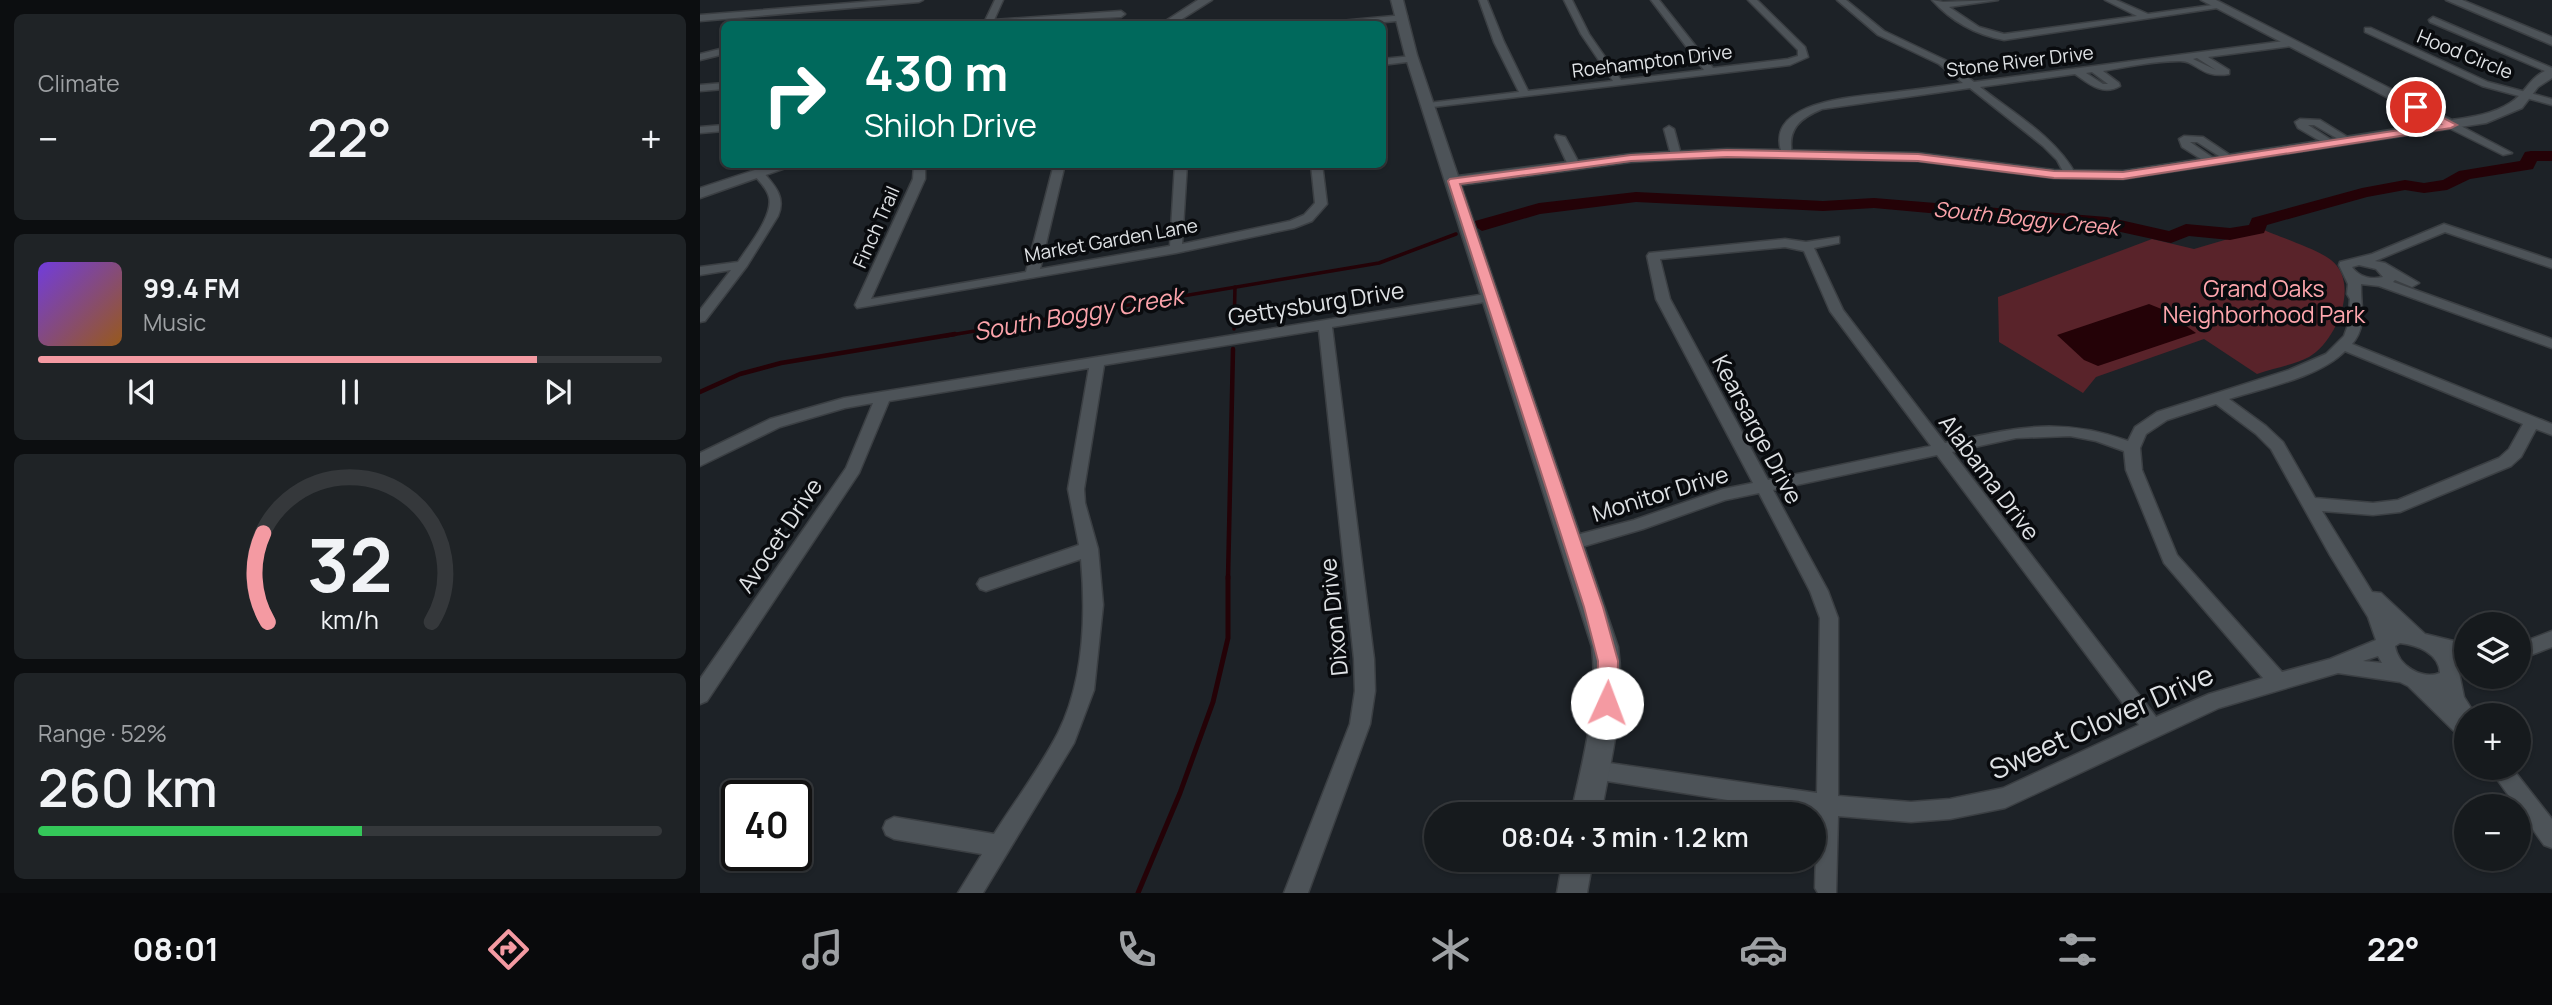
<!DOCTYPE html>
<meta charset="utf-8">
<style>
:root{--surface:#161a1d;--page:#1f2326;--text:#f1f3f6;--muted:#9ea1a4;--line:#35383b;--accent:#f49aa2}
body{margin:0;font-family:Manrope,sans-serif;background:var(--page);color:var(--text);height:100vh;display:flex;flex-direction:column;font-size:26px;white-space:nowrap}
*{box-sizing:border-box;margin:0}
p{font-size:23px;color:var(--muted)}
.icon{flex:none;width:38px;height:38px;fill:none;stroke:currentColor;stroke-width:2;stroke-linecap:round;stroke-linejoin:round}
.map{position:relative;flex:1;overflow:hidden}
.drawer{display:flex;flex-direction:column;gap:14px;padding:14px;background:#0c0e10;width:700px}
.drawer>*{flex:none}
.banner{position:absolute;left:21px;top:21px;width:665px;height:147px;border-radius:10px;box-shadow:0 2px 5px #0004,0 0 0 2px var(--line);background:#00695c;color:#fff;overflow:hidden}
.buttons{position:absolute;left:1754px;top:612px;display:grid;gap:14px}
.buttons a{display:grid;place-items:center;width:77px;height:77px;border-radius:50%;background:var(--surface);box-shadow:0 2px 5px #0004,0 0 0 2px var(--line);font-size:35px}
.speed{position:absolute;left:21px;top:780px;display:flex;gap:14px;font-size:35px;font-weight:700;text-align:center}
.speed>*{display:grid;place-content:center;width:91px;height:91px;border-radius:50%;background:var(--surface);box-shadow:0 2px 5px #0004,0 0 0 2px var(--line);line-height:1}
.speed .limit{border:4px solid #111;border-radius:10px;background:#fff;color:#111}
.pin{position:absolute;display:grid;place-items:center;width:60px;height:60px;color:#fff;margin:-30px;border:4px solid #fff;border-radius:50%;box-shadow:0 2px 7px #0007}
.me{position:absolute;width:77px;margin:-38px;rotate:2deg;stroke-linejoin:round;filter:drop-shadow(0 0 5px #0008)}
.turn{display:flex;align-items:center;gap:24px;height:147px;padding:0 28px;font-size:32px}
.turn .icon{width:91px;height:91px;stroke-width:2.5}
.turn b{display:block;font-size:49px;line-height:60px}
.big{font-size:52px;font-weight:600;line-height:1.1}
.drawer .tile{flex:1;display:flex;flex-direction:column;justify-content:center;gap:10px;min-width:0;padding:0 24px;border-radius:10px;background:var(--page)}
.drawer .dial{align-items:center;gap:0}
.dial svg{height:182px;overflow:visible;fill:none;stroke:var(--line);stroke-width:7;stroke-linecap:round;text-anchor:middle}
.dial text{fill:var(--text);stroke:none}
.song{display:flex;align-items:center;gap:21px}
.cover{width:84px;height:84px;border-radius:10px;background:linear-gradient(135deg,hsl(260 70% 55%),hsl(30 70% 35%))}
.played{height:7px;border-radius:4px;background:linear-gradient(90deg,var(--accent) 80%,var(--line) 80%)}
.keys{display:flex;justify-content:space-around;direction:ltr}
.heat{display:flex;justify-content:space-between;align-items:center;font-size:38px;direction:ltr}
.charge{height:10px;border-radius:5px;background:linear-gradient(90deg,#34c759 52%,var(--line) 0)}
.trip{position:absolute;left:724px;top:802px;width:402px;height:70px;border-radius:35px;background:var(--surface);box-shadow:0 2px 5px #0004,0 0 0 2px var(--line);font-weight:600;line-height:70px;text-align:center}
.tab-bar{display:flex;height:112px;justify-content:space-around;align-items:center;background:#090a0c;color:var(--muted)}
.tab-bar .icon{width:49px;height:49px}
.tab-bar .on{color:var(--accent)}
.tab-bar b{font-size:32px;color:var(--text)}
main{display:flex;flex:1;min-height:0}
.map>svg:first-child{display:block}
.green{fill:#59232a}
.water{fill:#240207}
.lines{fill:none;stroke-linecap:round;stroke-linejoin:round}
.stream-far2{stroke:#240207;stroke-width:3.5}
.stream-far1{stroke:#240207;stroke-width:4.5}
.stream{stroke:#240207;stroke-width:5}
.river{fill:#240207;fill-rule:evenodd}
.street-casing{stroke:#3b3f43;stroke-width:3}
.secondary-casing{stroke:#3b3f43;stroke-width:3}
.street{fill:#4d5358;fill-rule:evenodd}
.secondary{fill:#4d5358;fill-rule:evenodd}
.route{fill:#f49aa2;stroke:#9f6469;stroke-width:2}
.labels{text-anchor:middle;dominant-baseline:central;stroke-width:7;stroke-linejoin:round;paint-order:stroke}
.far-street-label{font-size:19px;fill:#dfe2e5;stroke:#090b0e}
.far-water-label{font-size:21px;font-style:italic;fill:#fba3aa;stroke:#090b0e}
.park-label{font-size:23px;fill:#fea6ad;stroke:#090b0e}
.street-label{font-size:23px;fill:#dfe2e5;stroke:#090b0e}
.water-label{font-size:24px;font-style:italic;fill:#fba3aa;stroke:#090b0e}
.near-street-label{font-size:28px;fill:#dfe2e5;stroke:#090b0e}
</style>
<main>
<section class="drawer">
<div class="tile"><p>Climate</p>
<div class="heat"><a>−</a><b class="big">22°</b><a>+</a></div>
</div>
<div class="tile">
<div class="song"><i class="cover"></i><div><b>99.4 FM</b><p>Music</p></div></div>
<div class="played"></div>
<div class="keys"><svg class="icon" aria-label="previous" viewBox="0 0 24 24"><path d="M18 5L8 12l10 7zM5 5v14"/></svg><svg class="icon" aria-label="pause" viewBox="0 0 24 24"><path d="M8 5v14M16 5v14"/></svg><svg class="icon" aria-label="next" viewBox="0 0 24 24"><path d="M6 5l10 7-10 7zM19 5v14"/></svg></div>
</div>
<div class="tile dial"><svg viewBox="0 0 100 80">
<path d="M14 69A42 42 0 1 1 86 69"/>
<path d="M14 69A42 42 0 0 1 12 30" stroke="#f49aa2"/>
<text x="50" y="56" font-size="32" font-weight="700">32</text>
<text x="50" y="72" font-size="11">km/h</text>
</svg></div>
<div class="tile"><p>Range · 52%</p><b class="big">260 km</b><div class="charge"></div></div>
</section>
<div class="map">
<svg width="1852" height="893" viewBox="0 0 1852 893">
<rect width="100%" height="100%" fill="#1d2227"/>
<path class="green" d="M1562,229C1579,237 1617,249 1631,260C1661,283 1636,342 1609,357C1594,365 1574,368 1557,374L1504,339L1396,377L1383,393L1299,342L1298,297L1452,239L1494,249Z"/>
<path class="water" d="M1449,304L1464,310L1496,333L1398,366L1384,360L1357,335Z"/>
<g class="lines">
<g class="stream-far2">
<path d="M534,329L535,287"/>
<path d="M245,336L679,263L756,234"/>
</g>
<g class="stream-far1">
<path d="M0,392L40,374L81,363L255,334"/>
<path d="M528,579L533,349"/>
</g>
<path class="stream" d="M438,893L480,793L513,702L528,638V577"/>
<path class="river" d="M1831,151H1852V161H1837L1833,169L1827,170L1770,179L1747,190L1724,193L1705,190L1667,197L1567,225L1564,233L1530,240L1489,236L1471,243L1407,229L1174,208L1123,211L936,202L840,214L782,231L773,225L775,221L839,203L936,192L1123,201L1174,198L1407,217L1469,231L1486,224L1530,228L1549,225L1552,218L1662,188L1705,180L1724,183L1743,180L1759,171L1820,161L1825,152Z"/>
<g class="street-casing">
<g id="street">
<path d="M188,0H223L219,2L0,21V15Z"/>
<path d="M295,0H303L294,20L421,11L425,14L421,17L275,24L285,21Z"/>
<path d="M779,0H787L804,42L828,91L913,81L881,34L864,0H872L889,34L921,80L1004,70L951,0H959L1013,68L1088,59L1098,56V50L1048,0H1057L1105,47L1108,57L1090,65L724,108L723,106L728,103L819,92L794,42Z"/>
<path d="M1137,0H1146L1184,31L1245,60L1274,82L1591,40L1596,43L1591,46L1508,57L1529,70V74C1500,79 1497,60 1479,61C1454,61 1427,67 1403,71L1419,83L1420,86C1403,96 1389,84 1375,74L1280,87C1313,113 1356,137 1376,175L1370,178L1366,177L1357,160L1343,146L1270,88L1122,109C1100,118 1087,129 1092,154L1083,156C1060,101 1155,97 1187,93C1212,90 1238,87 1263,83L1239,64L1178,35ZM1497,58L1516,70L1493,59ZM1392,72L1408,84H1403L1386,73Z"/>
<path d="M1232,0L1243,2L1298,0L1249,7L1279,27L1304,34L1437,16L1405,0H1416L1448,14L1520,4L1524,7L1304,40C1276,35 1251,21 1232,0Z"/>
<path d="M704,15L707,16V20L663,24H637L641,21Z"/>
<path d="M1733,17L1852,68V74L1730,22L1729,20Z"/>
<path d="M1665,28H1671L1788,82L1852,99V105L1782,86L1665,32Z"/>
<path d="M24,48V54L0,60V54Z"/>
<path d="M712,56L717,59L715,61L682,65V59Z"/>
<path d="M24,83V89L0,91V85Z"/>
<path d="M1600,119L1620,120L1654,141L1645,143L1614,125H1608L1636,143L1627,145L1598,128L1595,122Z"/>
<path d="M1747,123H1755L1812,153L1803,155L1747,127Z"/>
<path d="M24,125V131L0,133V127Z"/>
<path d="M969,126L974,129L981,155L980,157L971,155L964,129Z"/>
<path d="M856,135L865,137L880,165L878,167L868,165L855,137Z"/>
<path d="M1484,136L1503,137L1536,159L1527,161L1497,142H1490L1519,162L1509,164L1482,147L1479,139Z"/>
<path d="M214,164H225V179L171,299L326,272L354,164H365L340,269L470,246L475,164H487L482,244L590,221L604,215L615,203L611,164H622L627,204L612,221L594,228L476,253L157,308L155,305L213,179Z"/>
<path d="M59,171L63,172C75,186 86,197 78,216L47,266L5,321L0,322V310L31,270L0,275V267L38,262C48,247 74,215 69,197C67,188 59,181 53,174Z"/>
<path d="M1744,224L1852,260V268L1745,232L1675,261L1685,263L1719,283L1712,287L1695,280L1693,282L1852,339V348L1679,286L1661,284C1660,305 1668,326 1652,344L1852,424V435L1836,429L1821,457L1811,466L1700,512L1673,515L1622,511L1672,592L1681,593L1725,634L1766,644V660L1756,658L1764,697L1776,716H1766V739L1759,736L1708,686L1700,682L1638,673L1519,708L1305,808L1250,819L1211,822L1138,816L1136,893H1118L1115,888L1117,814L888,778L884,771L888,764L895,761L1117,793L1120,618L1110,591L1059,493L1025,500L943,529L871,550L865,548L862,543L865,538L934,520L1023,489L1053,483L956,299L947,256L949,253L1085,239L1106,242L1139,237V243L1114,248L1143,310L1245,443C1315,428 1358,416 1428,441L1435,427L1457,412L1589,370L1626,354L1644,336L1648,325L1650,299L1647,294L1648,284L1639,265L1640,262L1672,254ZM1085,247L1104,251L1130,311L1231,446L1068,480L970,299L960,259ZM1659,265L1676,269L1683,277C1671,280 1659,277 1652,267ZM1645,351L1823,424L1809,449L1799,458L1698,500L1673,503L1615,498L1583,442L1566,426L1529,399C1564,388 1620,377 1645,351ZM1516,404L1556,434L1571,449L1630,555L1668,617L1676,640L1630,659L1582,672L1477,555L1442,470L1440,448L1446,434L1467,420ZM1370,436L1396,441L1424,451L1426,470L1464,563L1563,678L1509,694L1456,717L1252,452L1316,438ZM1237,455L1439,725L1303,788L1250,799L1211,802L1138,796V618L1128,591L1073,490ZM1700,643C1717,645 1739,653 1740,673C1722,680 1698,666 1695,646ZM1678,656L1682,663L1663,661Z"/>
<path d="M792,293L797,294V300L632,327L674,659L675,691L670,724L608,893H584L650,724L655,691L654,659L619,330L404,365L384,489L385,503L398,549L403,605L394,690L374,743L283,893H258L282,854L194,839L186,835L183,828L186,821L194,817L294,834C315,801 340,768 358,733C384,681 386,615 381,559L286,591L280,589L277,584L280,579L379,545L368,489L389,368L189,401L159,473L7,701L0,704V679L146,468L173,403L145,408L80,427L0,466V453L70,419L144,398Z"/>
<path d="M1852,631V647L1818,660V644Z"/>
<path d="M1789,768H1812L1852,819V848L1844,845Z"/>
</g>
</g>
<g class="secondary-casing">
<g id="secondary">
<path d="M498,0H512L474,24H461Z"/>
<path d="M691,0H703L717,55L758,176L931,154L1027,149L1218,153L1354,170L1423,171L1736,123L1501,0H1516L1752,120C1772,117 1793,114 1810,103C1827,93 1828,76 1852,68V78L1838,87L1822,108L1786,123L1423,179L1354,178L1218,161L1027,157L931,162L761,185L918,647C926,704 911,758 901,814H871C883,758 899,704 892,647L705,55Z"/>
<path d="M1746,0H1762L1852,37V45Z"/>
<path d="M73,164H97L0,198V188Z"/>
<path d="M863,859H893L887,893H857Z"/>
</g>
</g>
<use href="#street" class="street"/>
<use href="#secondary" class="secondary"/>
</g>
<path class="route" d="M1712,105H1719L1757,125L1751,128L1423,179L1354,178L1218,161L1027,157L931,161L760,184L903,607L918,661L917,703L914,709L907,711L900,709L897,703L898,661L884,607L748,181L750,179L931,155L1027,150L1218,154L1354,171L1423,172L1740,124L1712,109Z"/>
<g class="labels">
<g class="far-street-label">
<text transform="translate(1765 54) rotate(22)">Hood Circle</text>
<text transform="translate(952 61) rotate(-7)">Roehampton Drive</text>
<text transform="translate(1320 61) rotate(-7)">Stone River Drive</text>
<text transform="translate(176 227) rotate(-66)">Finch Trail</text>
<text transform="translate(411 240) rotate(-10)">Market Garden Lane</text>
</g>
<g class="far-water-label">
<text transform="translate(1326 218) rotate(6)">South Boggy Creek</text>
</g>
<g class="park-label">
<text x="1564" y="288">Grand Oaks<tspan x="1564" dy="26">Neighborhood Park</tspan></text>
</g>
<g class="street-label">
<text transform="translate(616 303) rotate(-9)">Gettysburg Drive</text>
<text transform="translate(1058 429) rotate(62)">Kearsarge Drive</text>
<text transform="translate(1290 477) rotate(53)">Alabama Drive</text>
<text transform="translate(960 493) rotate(-17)">Monitor Drive</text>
<text transform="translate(79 535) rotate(-56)">Avocet Drive</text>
<text transform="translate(633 617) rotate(-96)">Dixon Drive</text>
</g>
<g class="water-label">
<text transform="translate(378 313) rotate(-10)">South Boggy Creek</text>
</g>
<g class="near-street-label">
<text transform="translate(1401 721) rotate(-24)">Sweet Clover Drive</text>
</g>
</g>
</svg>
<div class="buttons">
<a><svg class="icon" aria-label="layers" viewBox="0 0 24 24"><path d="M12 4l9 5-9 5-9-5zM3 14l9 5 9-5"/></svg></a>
<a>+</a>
<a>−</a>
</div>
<div class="speed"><div class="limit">40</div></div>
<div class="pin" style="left:1716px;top:107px;background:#d93025"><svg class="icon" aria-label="arrive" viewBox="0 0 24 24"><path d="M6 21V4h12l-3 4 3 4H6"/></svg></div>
<svg class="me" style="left:907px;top:703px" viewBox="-20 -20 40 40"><circle r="19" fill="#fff"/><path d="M0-13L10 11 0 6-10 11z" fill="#f49aa2"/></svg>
<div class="trip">08:04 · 3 min · 1.2 km</div>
<div class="banner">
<div class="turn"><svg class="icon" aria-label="right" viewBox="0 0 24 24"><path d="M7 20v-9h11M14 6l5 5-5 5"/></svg><div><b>430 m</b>Shiloh Drive</div></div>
</div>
</div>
</main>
<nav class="tab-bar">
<b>08:01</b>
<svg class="icon on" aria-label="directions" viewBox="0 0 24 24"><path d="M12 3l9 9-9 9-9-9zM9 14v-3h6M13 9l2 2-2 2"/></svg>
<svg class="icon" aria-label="music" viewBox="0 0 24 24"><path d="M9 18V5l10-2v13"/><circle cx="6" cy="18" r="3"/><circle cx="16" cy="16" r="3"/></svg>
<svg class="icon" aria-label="phone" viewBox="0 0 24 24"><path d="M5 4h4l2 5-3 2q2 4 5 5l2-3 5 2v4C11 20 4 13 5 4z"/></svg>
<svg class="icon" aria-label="climate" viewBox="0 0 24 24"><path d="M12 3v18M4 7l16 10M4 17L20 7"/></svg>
<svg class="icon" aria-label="car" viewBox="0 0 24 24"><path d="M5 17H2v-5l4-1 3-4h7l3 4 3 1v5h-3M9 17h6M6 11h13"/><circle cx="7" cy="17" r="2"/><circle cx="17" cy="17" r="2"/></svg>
<svg class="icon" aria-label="filters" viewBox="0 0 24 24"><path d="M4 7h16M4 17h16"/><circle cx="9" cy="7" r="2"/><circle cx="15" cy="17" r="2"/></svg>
<b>22°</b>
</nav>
